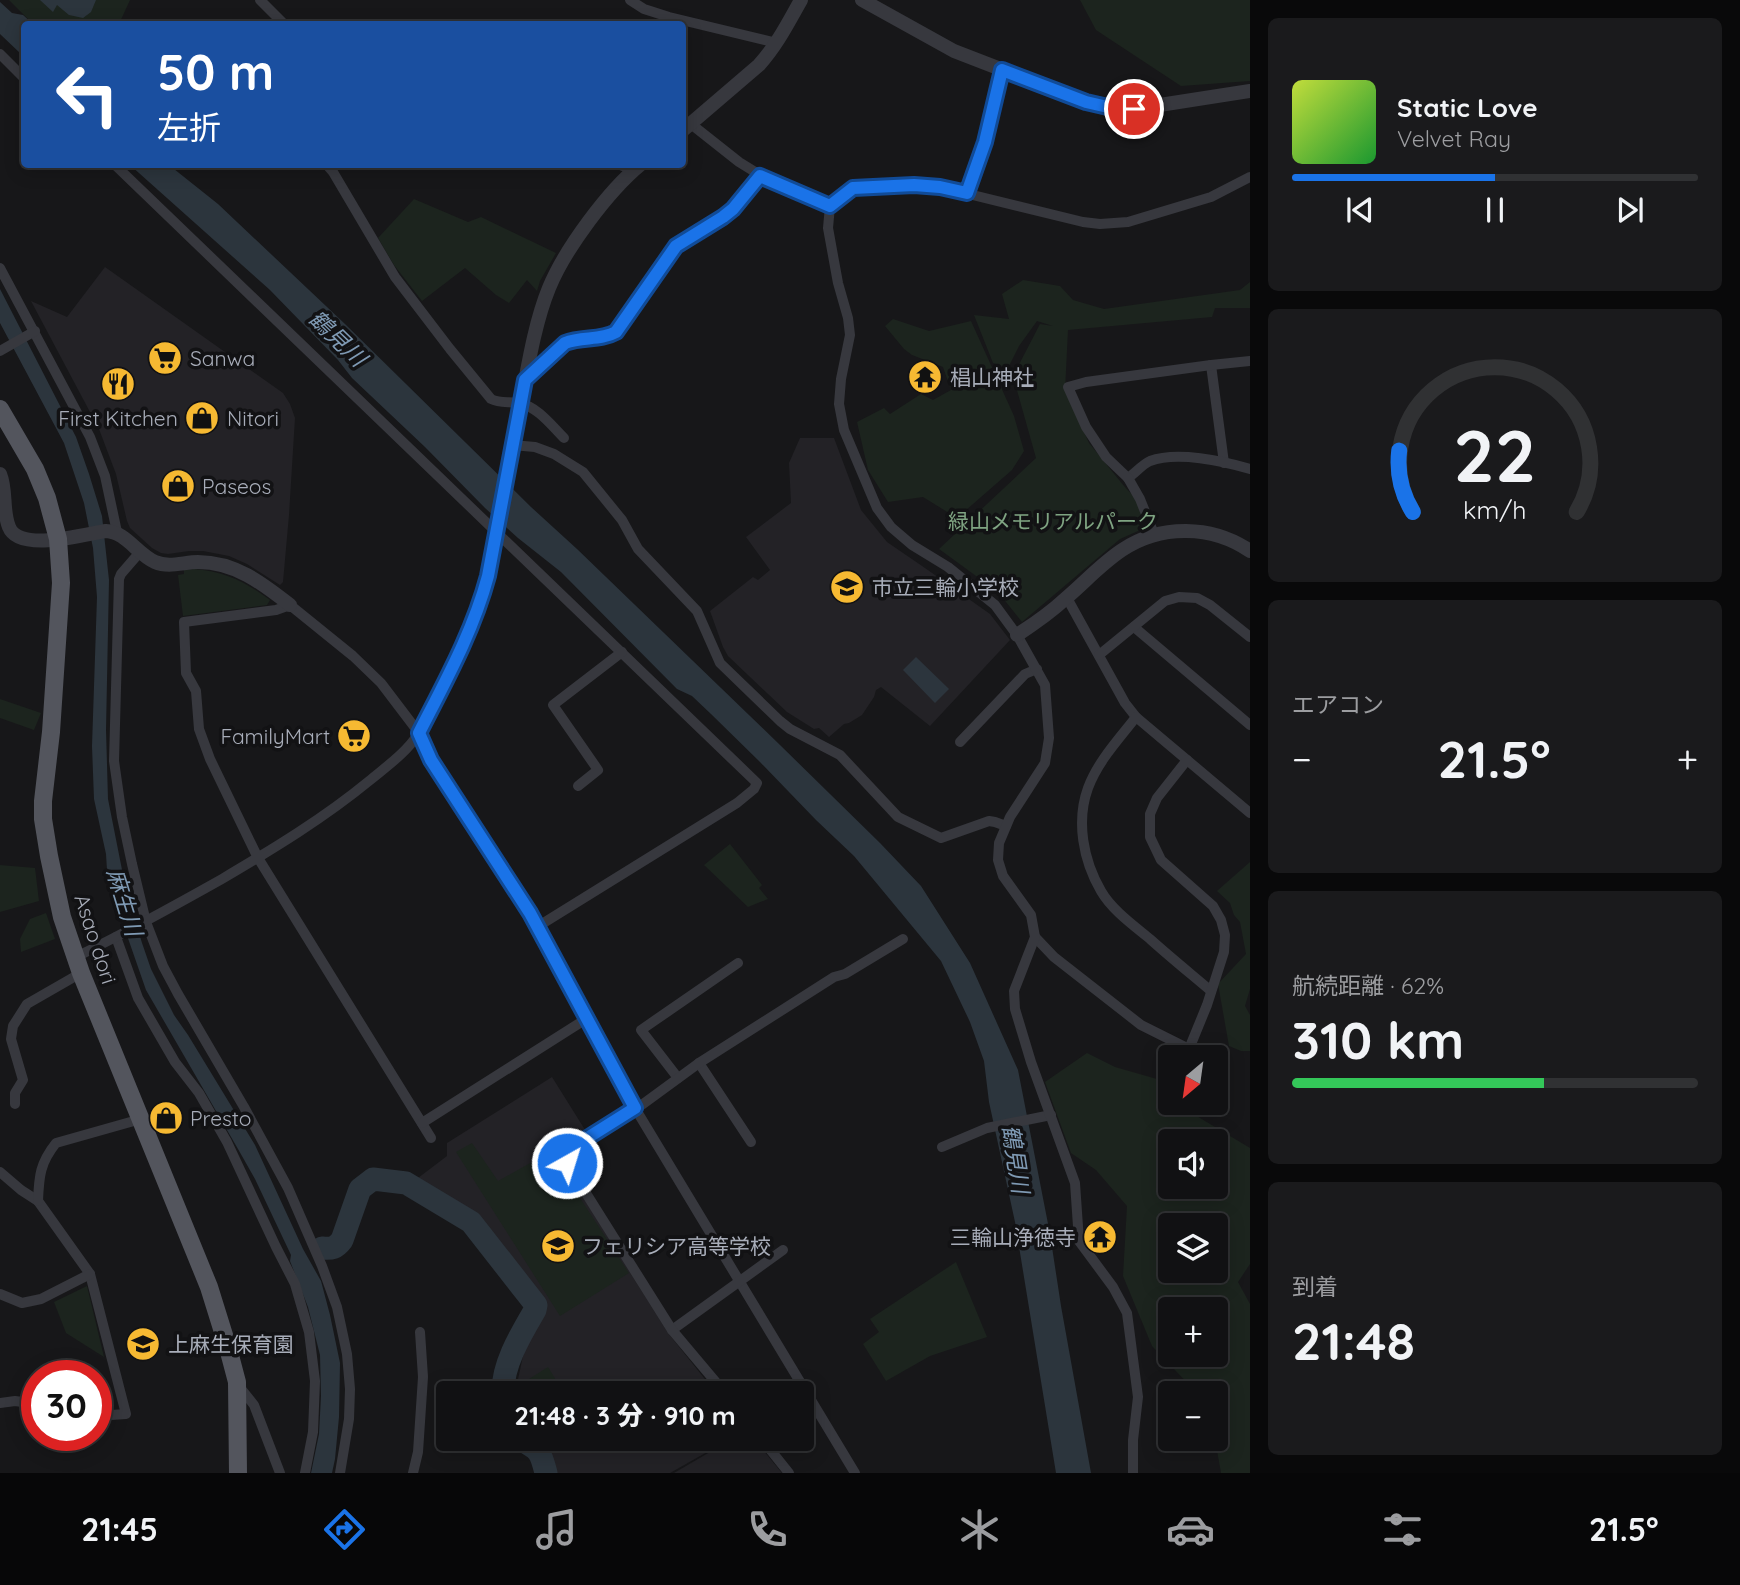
<!DOCTYPE html>
<html lang="ja">
<meta charset="utf-8">
<style>
:root{--surface:#111113;--page:#1a1a1c;--text:#f1f3f6;--muted:#9c9da0;--line:#303133;--accent:#1a73e8}
body{margin:0;font-family:Quicksand,"Noto Sans JP",sans-serif;background:var(--page);color:var(--text);height:100vh;display:flex;flex-direction:column;font-size:26px;white-space:nowrap}
*{box-sizing:border-box;margin:0}
p{font-size:23px;color:var(--muted)}
.icon{flex:none;width:38px;height:38px;fill:none;stroke:currentColor;stroke-width:2;stroke-linecap:round;stroke-linejoin:round}
.map{position:relative;flex:1;overflow:hidden}
.sheet{display:flex;flex-direction:column;gap:18px;padding:18px;background:#09090a;width:490px}
.sheet>*{flex:none}
.guide{position:absolute;left:21px;top:21px;width:665px;height:147px;border-radius:7px;box-shadow:0 4px 18px #0003,0 0 0 2px var(--line);background:#1a4fa0;color:#fff;overflow:hidden}
.needle{width:46px;rotate:209deg}
.controls{position:absolute;left:1158px;top:1045px;display:grid;gap:14px}
.controls a{display:grid;place-items:center;width:70px;height:70px;border-radius:7px;background:var(--surface);box-shadow:0 4px 18px #0003,0 0 0 2px var(--line);font-size:35px}
.speed{position:absolute;left:21px;top:1360px;display:flex;gap:14px;font-size:35px;font-weight:700;text-align:center}
.speed>*{display:grid;place-content:center;width:91px;height:91px;border-radius:50%;background:var(--surface);box-shadow:0 4px 18px #0003,0 0 0 2px var(--line);line-height:1}
.speed .limit{border:10px solid #d22;background:#fff;color:#111}
.pin{position:absolute;display:grid;place-items:center;width:60px;height:60px;color:#fff;margin:-30px;border:4px solid #fff;border-radius:50%;box-shadow:0 2px 7px #0007}
.me{position:absolute;width:77px;margin:-38px;rotate:39deg;stroke-linejoin:round;filter:drop-shadow(0 0 5px #0008)}
.turn{display:flex;align-items:center;gap:24px;height:147px;padding:0 21px;font-size:32px}
.turn .icon{width:91px;height:91px;stroke-width:2.5}
.turn b{display:block;font-size:49px;line-height:60px}
.big{font-size:52px;font-weight:800;line-height:1.1}
.sheet .tile{flex:1;display:flex;flex-direction:column;justify-content:center;gap:10px;min-width:0;padding:0 24px;border-radius:10px;background:var(--page)}
.sheet .dial{align-items:center;gap:0}
.dial svg{height:182px;overflow:visible;fill:none;stroke:var(--line);stroke-width:7;stroke-linecap:round;text-anchor:middle}
.dial text{fill:var(--text);stroke:none}
.song{display:flex;align-items:center;gap:21px}
.cover{width:84px;height:84px;border-radius:10px;background:linear-gradient(135deg,hsl(70 70% 55%),hsl(130 70% 35%))}
.played{height:7px;border-radius:4px;background:linear-gradient(90deg,var(--accent) 50%,var(--line) 50%)}
.keys{display:flex;justify-content:space-around;direction:ltr}
.heat{display:flex;justify-content:space-between;align-items:center;font-size:38px;direction:ltr}
.charge{height:10px;border-radius:5px;background:linear-gradient(90deg,#34c759 62%,var(--line) 0)}
.trip{position:absolute;left:436px;top:1381px;width:378px;height:70px;border-radius:7px;background:var(--surface);box-shadow:0 4px 18px #0003,0 0 0 2px var(--line);font-weight:800;line-height:70px;text-align:center}
.dock{display:flex;height:112px;justify-content:space-around;align-items:center;background:#070708;color:var(--muted)}
.dock .icon{width:49px;height:49px}
.dock .on{color:var(--accent)}
.dock b{font-size:32px;color:var(--text)}
main{display:flex;flex:1;min-height:0}
.map>svg:first-child{display:block}
.built{fill:#232226}
.green{fill:#1c241e;fill-rule:evenodd}
.water{fill:#2c353d}
.lines{fill:none;stroke-linecap:round;stroke-linejoin:round}
.river{stroke:#2c353d;stroke-width:23}
.minor{stroke:#37383e;stroke-width:10}
.tertiary{stroke:#37383e;stroke-width:14}
.primary{stroke:#53555d;stroke-width:18}
.route-casing{stroke:#114b97;stroke-width:18}
.route{stroke:#1a73e8;stroke-width:12}
.labels{text-anchor:middle;dominant-baseline:central;stroke-width:7;stroke-linejoin:round;paint-order:stroke}
.poi-label{font-size:21px;fill:#a8adb9;stroke:#121214;text-anchor:start}
.park-label{font-size:21px;fill:#7fa482;stroke:#121214}
.street-label{font-size:21px;fill:#a8adb9;stroke:#121214}
.water-label{font-size:23px;font-style:italic;fill:#7f9ab4;stroke:#121214}
</style>
<main>
<div class="map">
<svg width="1250" height="1473" viewBox="0 0 1250 1473">
<rect width="100%" height="100%" fill="#171719"/>
<g class="built">
<path d="M105,267L283,393L290,404L295,418L289,515L283,582L280,585L247,564L229,556L203,551H189L168,554L161,553L152,548L130,528L127,521L116,474L99,429L31,301L67,317Z"/>
<path d="M800,438H834L861,510L887,542L925,568L990,614L1010,640L930,726L881,687L876,690L874,697L862,715L849,723L844,724L829,737L819,728L814,729L787,712L728,656L723,647L710,611L753,577L758,580L770,570L746,537L791,503L789,463Z"/>
<path d="M552,1077L587,1133L564,1167L668,1333L716,1393H515L525,1347L545,1310L541,1298L478,1215L418,1178L447,1156V1143Z"/>
<path d="M734,1438L754,1439L782,1473H674Z"/>
<path d="M536,1439H730L670,1473H554L548,1448Z"/>
</g>
<g class="green">
<path d="M9,0H130L119,24H33Z"/>
<path d="M1080,0H1250V81L1181,86L1096,30Z"/>
<path d="M414,199L468,222L481,217L556,253L540,281L537,291L527,280L509,303L496,295L465,268L422,301L394,265L378,238Z"/>
<path d="M1023,280L1060,286L1073,300L1104,309L1240,290L1250,282V308H1215L1212,317L1068,330L1065,391L1089,443L1124,486L1137,500L1147,527L1120,539L1022,622L998,592L939,549L1036,458L1013,376L1040,324L1053,326L1037,321L1019,346L1008,368L993,363L974,315L1009,319L1002,294Z"/>
<path d="M893,319L929,331L971,321L1014,416L1024,451L1012,470L957,518L923,497L888,502L868,470L857,422L884,408L890,414L921,394L933,400L951,390L943,367L912,355L904,349L885,326Z"/>
<path d="M194,569C226,572 244,581 270,600L267,605L183,616L178,575L184,574V570Z"/>
<path d="M0,699L41,713L34,730L0,718Z"/>
<path d="M730,844L762,885L759,888L768,899L748,907L704,865Z"/>
<path d="M1250,862V989L1245,1006L1250,1015V1051H1241L1229,1046L1218,984L1246,954L1240,922L1234,915L1230,903L1217,891Z"/>
<path d="M0,865L35,868L39,901L0,912Z"/>
<path d="M46,913L55,939L21,952L20,939L30,919Z"/>
<path d="M1087,1053L1115,1067L1171,1083V1102L1186,1103L1195,1115L1250,1148V1264L1238,1282L1250,1304V1473H1221L1215,1439L1216,1438V1393H1197L1152,1346L1123,1276L1127,1206L1096,1170L1071,1153L1045,1082ZM1171,1141H1216V1186H1171ZM1171,1225H1216V1270H1171ZM1171,1309H1216V1354H1171Z"/>
<path d="M472,1143L498,1181L550,1152L629,1273L560,1316L456,1152Z"/>
<path d="M956,1262L987,1337L930,1356L886,1381L863,1344L879,1332L870,1319Z"/>
<path d="M87,1286L104,1357L66,1333L54,1302Z"/>
<path d="M548,1367L564,1393H526L521,1384Z"/>
</g>
<g class="water">
<path d="M40,0H96L91,12L83,18L69,15L57,5L53,12Z"/>
<path d="M0,2L12,13L23,15L33,24H24V65L19,59L20,53L0,34Z"/>
<path d="M130,165H169L218,204L345,324L531,507L577,549L780,745L880,843L921,886L970,963L1018,1070L1050,1234L1061,1306L1091,1473H1056L1015,1222L989,1102L984,1061L970,1022L941,961L854,856L816,820L760,762L711,714L692,696L677,689L561,572L518,538L485,508L425,447L352,378L338,360L270,290Z"/>
<path d="M0,289L76,437L89,474L102,516L109,580L106,730L108,799L126,890L142,943L151,969L174,1015L188,1035L255,1145L303,1249L321,1281L330,1315L340,1363L339,1417L335,1459L332,1473H311L319,1434L321,1396L320,1355L308,1307L290,1261L291,1255L255,1179L238,1149L146,990L122,921L110,877L107,870L106,854L94,799L92,746L97,597L93,548L84,503L64,443L0,323Z"/>
<path d="M916,657L949,689L935,703L903,670Z"/>
</g>
<g class="lines">
<g class="river">
<path d="M322,1248C332,1249 336,1248 342,1240L360,1189L373,1179L406,1183L471,1222L536,1305L535,1310C521,1334 502,1365 503,1393"/>
<path d="M518,1438C539,1450 540,1449 546,1473"/>
</g>
<g class="minor">
<path d="M260,0L284,24"/>
<path d="M630,0L644,9L669,17L777,43"/>
<path d="M0,54L24,78"/>
<path d="M691,124L739,162L760,175L830,206"/>
<path d="M114,164L757,783L754,789L737,803L537,927"/>
<path d="M326,164L333,172L395,277L450,349L491,399C500,404 509,401 519,403C538,407 551,425 564,438"/>
<path d="M618,164L633,170"/>
<path d="M967,193L985,142L1002,70"/>
<path d="M0,268L90,437L105,476L117,532"/>
<path d="M0,351L35,331"/>
<path d="M1211,365L1224,463"/>
<path d="M525,381L565,343C582,336 600,341 616,332L676,246L723,217L733,209L760,175"/>
<path d="M512,445L535,447L554,454L583,472L622,520L638,549L697,611L720,663L780,721L790,729L840,755L898,817L941,838L989,821L995,822L1006,826"/>
<path d="M1128,478C1135,473 1143,464 1150,461C1177,451 1223,461 1250,469"/>
<path d="M1154,534L1140,499L1128,478L1106,457L1086,427L1068,387L1086,382L1211,365L1250,361"/>
<path d="M140,552L121,574L119,579L114,761L122,817L132,864L146,922L163,966L178,994L244,1107L288,1188L322,1266L337,1307L347,1354L350,1389L349,1419L340,1473"/>
<path d="M1067,598L1125,703L1136,717L1250,813"/>
<path d="M1134,627L1250,725"/>
<path d="M1099,655L1165,601L1179,597L1197,598L1210,605L1250,637"/>
<path d="M1136,717C1119,739 1098,761 1088,788C1076,821 1083,860 1101,891C1112,910 1133,925 1150,939C1170,957 1191,974 1211,991"/>
<path d="M960,742L1025,674L1037,669"/>
<path d="M1187,760L1157,798L1150,814V837L1161,860L1213,906L1221,920L1225,935L1224,952L1207,1005L1189,1049"/>
<path d="M578,786L598,770L553,705L622,652"/>
<path d="M486,845L530,913L635,1108L855,1473"/>
<path d="M116,937L138,998L175,1062L199,1093L227,1142L276,1247L295,1284L309,1332L315,1381L313,1432L305,1473"/>
<path d="M1035,937L1054,957L1141,1025L1189,1049L1195,1057"/>
<path d="M76,957C125,933 174,906 222,879C273,849 324,818 369,781C387,766 406,753 419,733L381,683L353,656L290,605L276,610L184,622L186,673L196,691L199,729L210,759L258,858L431,1138"/>
<path d="M699,1063L751,1142"/>
<path d="M678,1078L641,1030L738,963"/>
<path d="M15,1104V1093L23,1080L11,1039L13,1026L27,1004L81,973"/>
<path d="M422,1123L586,1019"/>
<path d="M942,1147L987,1128L1051,1115"/>
<path d="M0,1172L21,1190L38,1201L90,1274L126,1414L111,1415L96,1413"/>
<path d="M38,1201C39,1176 40,1163 56,1143L141,1119"/>
<path d="M0,1294L22,1303L41,1299L90,1274"/>
<path d="M672,1330L783,1250"/>
<path d="M238,1385L254,1405L280,1473"/>
<path d="M725,1393L672,1330L567,1163L569,1153L573,1147L624,1114L643,1104L699,1063L834,977L845,974L903,939"/>
<path d="M0,1403L15,1401L37,1404"/>
<path d="M761,1438L789,1473"/>
<path d="M413,1473L418,1452L423,1377L420,1332"/>
<path d="M1133,1473V1440L1138,1397L1127,1313L1113,1287L1079,1241L1075,1183L1031,1062L1015,1009L1014,991L1035,937L1031,915L1003,876L998,860L999,843L1010,817L1045,763L1049,738L1045,685L1017,635L995,605L948,567L912,545L891,527L877,508L844,430L839,404L841,379L850,335L848,318L838,283L828,228L830,206L853,188L914,185L940,187L1083,222L1100,224L1128,222L1211,197L1250,177"/>
</g>
<g class="tertiary">
<path d="M862,0L954,51L1086,102L1112,108L1134,109L1250,91"/>
<path d="M682,131L759,65C777,45 788,23 801,0"/>
<path d="M0,474C7,491 2,510 9,527C19,553 86,534 106,531C126,532 137,554 155,562C169,568 184,562 198,562C235,562 262,583 290,605"/>
<path d="M1017,635C1034,624 1050,613 1065,599C1084,583 1101,564 1122,550C1161,524 1212,525 1250,551"/>
<path d="M486,845L431,760L419,733C445,682 473,632 488,576C499,518 509,461 521,403C528,366 535,322 549,288C565,249 608,191 641,164"/>
</g>
<path class="primary" d="M0,409L35,469L47,498L58,539L61,583L51,732L43,801V819L49,856L62,917L81,973L209,1287L228,1348L237,1382L238,1473"/>
</g>
<g class="lines">
<g class="route-casing">
<path id="route" d="M567,1163L569,1153L573,1147L635,1108L530,913L431,760L419,733C445,682 473,632 488,576L525,380L565,343C582,336 600,341 616,332L676,246L723,217L733,209L760,176L830,206L853,188L914,185L940,187L967,193L985,142L1002,70L1086,102L1112,108L1134,109"/>
</g>
<use href="#route" class="route"/>
</g>
<defs>
<g id="supermarket-disc" transform="scale(1.75)"><circle r="9.5" fill="#f6b932" stroke="#121214"/><path d="M-6-5.5h2.5l.6 2H6L4.5 2H-2.5L-4.4-4H-6ZM-1.5 3.2a1.3 1.3 0 1 0 .1 0ZM3 3.2a1.3 1.3 0 1 0 .1 0Z" fill="#111"/></g>
<g id="temple-disc" transform="scale(1.75)"><circle r="9.5" fill="#f6b932" stroke="#121214"/><path d="M0-6L5-2H3V0L6.5 2.5H4V6H1.5V3h-3V6H-4V2.5H-6.5L-3 0V-2H-5Z" fill="#111"/></g>
<g id="restaurant-disc" transform="scale(1.75)"><circle r="9.5" fill="#f6b932" stroke="#121214"/><path d="M-5-6h1v4h1v-4h1v4h1v-4h1v5L-1.5 .5V6h-2V.5L-5-1ZM5-6V6H3V1.5H1.5Q1.5-4 5-6Z" fill="#111"/></g>
<g id="shop-disc" transform="scale(1.75)"><circle r="9.5" fill="#f6b932" stroke="#121214"/><path d="M-5-2.5h2.3a2.7 3.5 0 0 1 5.4 0H5L5.5 6h-11ZM-1.5-2.5h3a1.5 2.3 0 0 0-3 0Z" fill="#111"/></g>
<g id="school-disc" transform="scale(1.75)"><circle r="9.5" fill="#f6b932" stroke="#121214"/><path d="M0-5L7-2L0 1L-7-2ZM-4 1L0 2.5L4 1V4Q0 6-4 4Z" fill="#111"/></g>
</defs>
<g fill-rule="evenodd">
<use href="#supermarket-disc" x="165" y="358"/>
<use href="#temple-disc" x="925" y="377"/>
<use href="#restaurant-disc" x="118" y="384"/>
<use href="#shop-disc" x="202" y="418"/>
<use href="#shop-disc" x="178" y="486"/>
<use href="#school-disc" x="847" y="587"/>
<use href="#supermarket-disc" x="354" y="736"/>
<use href="#shop-disc" x="166" y="1118"/>
<use href="#temple-disc" x="1100" y="1237"/>
<use href="#school-disc" x="558" y="1246"/>
<use href="#school-disc" x="143" y="1344"/>
</g>
<g class="labels">
<g class="poi-label">
<text x="190" y="358">Sanwa</text>
<text x="950" y="377">椙山神社</text>
<text x="118" y="418" text-anchor="middle">First Kitchen</text>
<text x="227" y="418">Nitori</text>
<text x="202" y="486">Paseos</text>
<text x="872" y="587">市立三輪小学校</text>
<text x="330" y="736" text-anchor="end">FamilyMart</text>
<text x="190" y="1118">Presto</text>
<text x="1076" y="1237" text-anchor="end">三輪山浄徳寺</text>
<text x="582" y="1246">フェリシア高等学校</text>
<text x="168" y="1344">上麻生保育園</text>
</g>
<g class="park-label">
<text x="1053" y="521">緑山メモリアルパーク</text>
</g>
<g class="street-label">
<text transform="translate(96 939) rotate(72)">Asao dori</text>
</g>
<g class="water-label">
<text transform="translate(338 338) rotate(44)">鶴見川</text>
<text transform="translate(125 902) rotate(73)">麻生川</text>
<text transform="translate(1016 1159) rotate(81)">鶴見川</text>
</g>
</g>
</svg>
<div class="controls">
<a><svg class="needle" viewBox="-14 -14 28 28"><path d="M0-13l5 13h-10z" fill="#e53935"/><path d="M0 13l5-13h-10z" fill="#9c9da0"/></svg></a>
<a><svg class="icon" aria-label="sound" viewBox="0 0 24 24"><path d="M4 9h4l5-4v14l-5-4H4zM17 9q2 3 0 6"/></svg></a>
<a><svg class="icon" aria-label="layers" viewBox="0 0 24 24"><path d="M12 4l9 5-9 5-9-5zM3 14l9 5 9-5"/></svg></a>
<a>+</a>
<a>−</a>
</div>
<div class="speed"><div class="limit">30</div></div>
<div class="pin" style="left:1134px;top:109px;background:#d93025"><svg class="icon" aria-label="arrive" viewBox="0 0 24 24"><path d="M6 21V4h12l-3 4 3 4H6"/></svg></div>
<svg class="me" style="left:567px;top:1163px" viewBox="-20 -20 40 40"><circle r="17" fill="#1a73e8" stroke="#fff" stroke-width="3"/><path d="M0-11L8 9 0 5-8 9z" fill="#fff"/></svg>
<div class="trip">21:48 · 3 分 · 910 m</div>
<div class="guide">
<div class="turn"><svg class="icon" aria-label="left" viewBox="0 0 24 24"><path d="M17 20v-9H6M10 6l-5 5 5 5"/></svg><div><b>50 m</b>左折</div></div>
</div>
</div>
<section class="sheet">
<div class="tile">
<div class="song"><i class="cover"></i><div><b>Static Love</b><p>Velvet Ray</p></div></div>
<div class="played"></div>
<div class="keys"><svg class="icon" aria-label="previous" viewBox="0 0 24 24"><path d="M18 5L8 12l10 7zM5 5v14"/></svg><svg class="icon" aria-label="pause" viewBox="0 0 24 24"><path d="M8 5v14M16 5v14"/></svg><svg class="icon" aria-label="next" viewBox="0 0 24 24"><path d="M6 5l10 7-10 7zM19 5v14"/></svg></div>
</div>
<div class="tile dial"><svg viewBox="0 0 100 80">
<path d="M14 69A42 42 0 1 1 86 69"/>
<path d="M14 69A42 42 0 0 1 8 42" stroke="#1a73e8"/>
<text x="50" y="56" font-size="32" font-weight="700">22</text>
<text x="50" y="72" font-size="11">km/h</text>
</svg></div>
<div class="tile"><p>エアコン</p>
<div class="heat"><a>−</a><b class="big">21.5°</b><a>+</a></div>
</div>
<div class="tile"><p>航続距離 · 62%</p><b class="big">310 km</b><div class="charge"></div></div>
<div class="tile"><p>到着</p><b class="big">21:48</b></div>
</section>
</main>
<nav class="dock">
<b>21:45</b>
<svg class="icon on" aria-label="directions" viewBox="0 0 24 24"><path d="M12 3l9 9-9 9-9-9zM9 14v-3h6M13 9l2 2-2 2"/></svg>
<svg class="icon" aria-label="music" viewBox="0 0 24 24"><path d="M9 18V5l10-2v13"/><circle cx="6" cy="18" r="3"/><circle cx="16" cy="16" r="3"/></svg>
<svg class="icon" aria-label="phone" viewBox="0 0 24 24"><path d="M5 4h4l2 5-3 2q2 4 5 5l2-3 5 2v4C11 20 4 13 5 4z"/></svg>
<svg class="icon" aria-label="climate" viewBox="0 0 24 24"><path d="M12 3v18M4 7l16 10M4 17L20 7"/></svg>
<svg class="icon" aria-label="car" viewBox="0 0 24 24"><path d="M5 17H2v-5l4-1 3-4h7l3 4 3 1v5h-3M9 17h6M6 11h13"/><circle cx="7" cy="17" r="2"/><circle cx="17" cy="17" r="2"/></svg>
<svg class="icon" aria-label="filters" viewBox="0 0 24 24"><path d="M4 7h16M4 17h16"/><circle cx="9" cy="7" r="2"/><circle cx="15" cy="17" r="2"/></svg>
<b>21.5°</b>
</nav>
